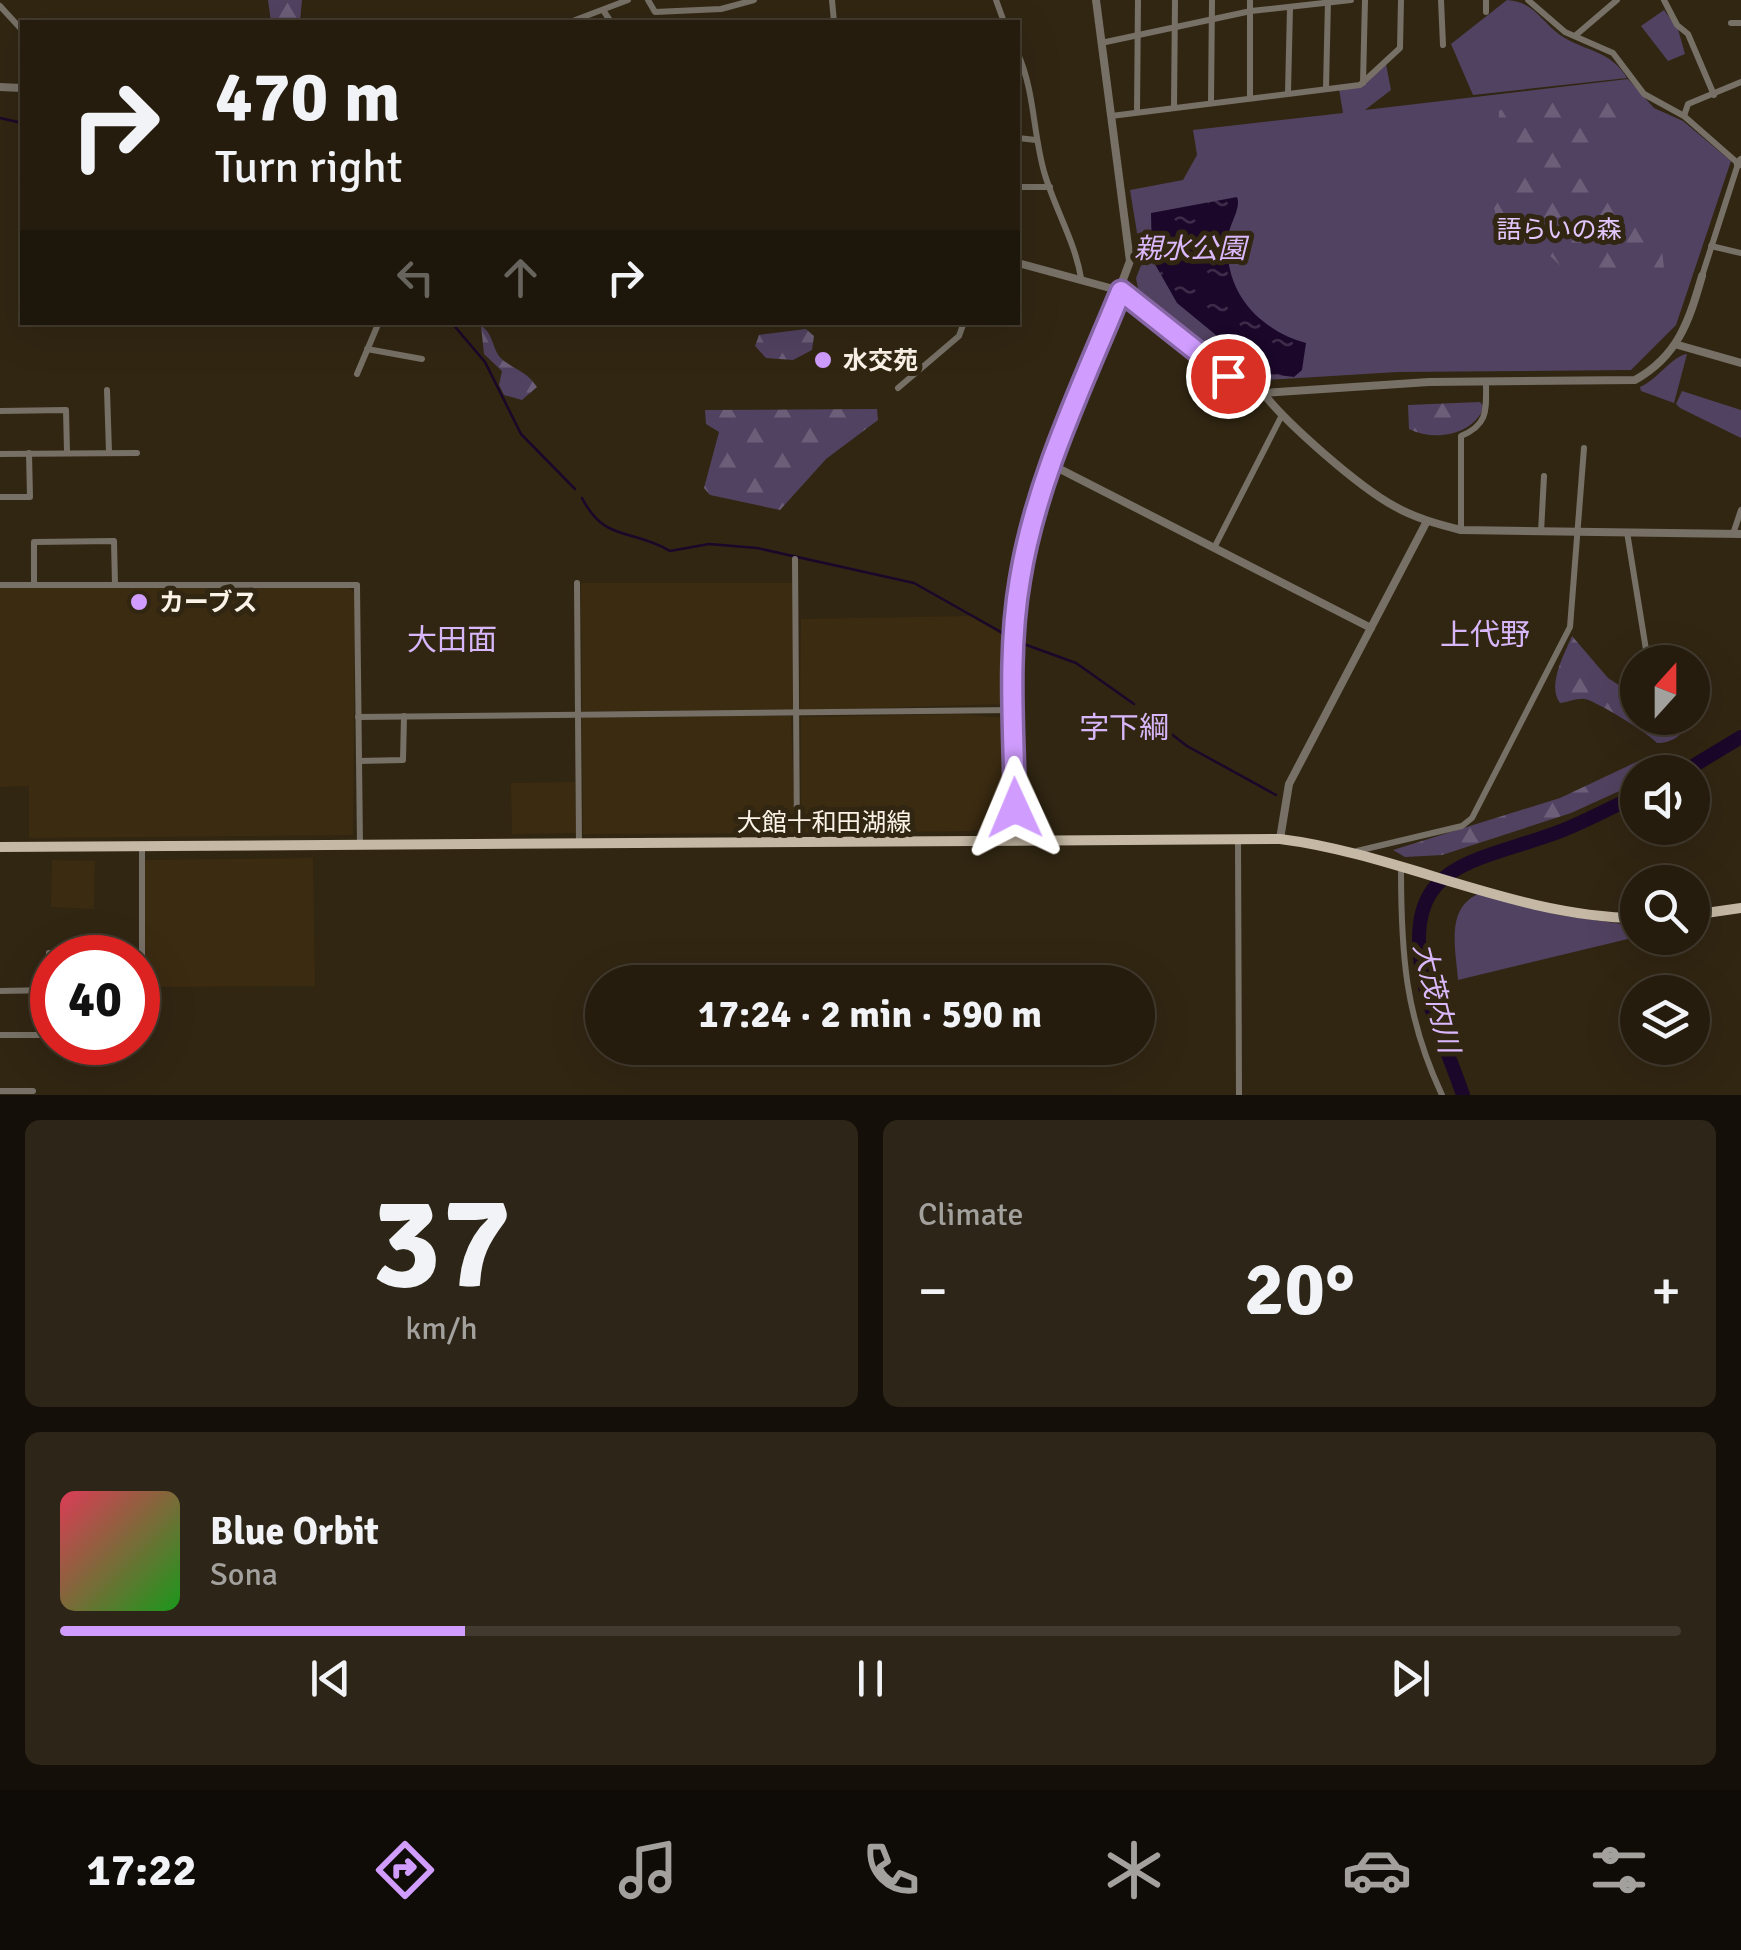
<!DOCTYPE html>
<meta charset="utf-8">
<style>
:root{--surface:#251c0e;--page:#2d2517;--text:#f1f3f6;--muted:#a3a19e;--line:#423a2e;--accent:#d09dff}
body{margin:0;font-family:Signika,"Noto Sans JP",sans-serif;background:var(--page);color:var(--text);height:100vh;display:flex;flex-direction:column;font-size:38px;white-space:nowrap}
*{box-sizing:border-box;margin:0}
p{font-size:32px;color:var(--muted)}
.icon{flex:none;width:55px;height:55px;fill:none;stroke:currentColor;stroke-width:2;stroke-linecap:round;stroke-linejoin:round}
.map{position:relative;height:1095px;overflow:hidden}
.sheet{display:flex;flex-direction:column;gap:25px;padding:25px;background:#140f08;flex:1}
.sheet>*{flex:none}
.hud{position:absolute;left:20px;top:20px;width:1000px;height:305px;border-radius:0px;box-shadow:0 10px 40px #0002,0 0 0 2px var(--line);background:#251c0e;color:var(--text);overflow:hidden}
.needle{width:65px;rotate:21deg}
.controls{position:absolute;left:1620px;top:645px;display:grid;gap:20px}
.controls a{display:grid;place-items:center;width:90px;height:90px;border-radius:50%;background:var(--surface);box-shadow:0 10px 40px #0002,0 0 0 2px var(--line);font-size:50px}
.speed{position:absolute;left:30px;top:935px;display:flex;gap:20px;font-size:50px;font-weight:700;text-align:center}
.speed>*{display:grid;place-content:center;width:130px;height:130px;border-radius:50%;background:var(--surface);box-shadow:0 10px 40px #0002,0 0 0 2px var(--line);line-height:1}
.speed .limit{border:15px solid #d22;background:#fff;color:#111}
.pin{position:absolute;display:grid;place-items:center;width:85px;height:85px;color:#fff;margin:-42px;border:5px solid #fff;border-radius:50%;box-shadow:0 2px 10px #0007}
.me{position:absolute;width:110px;margin:-55px;rotate:359deg;stroke-linejoin:round;filter:drop-shadow(0 0 8px #0008)}
.turn{display:flex;align-items:center;gap:35px;height:210px;padding:0 30px;font-size:45px}
.turn .icon{width:130px;height:130px;stroke-width:2.5}
.turn b{display:block;font-size:70px;line-height:85px}
.lanes{display:flex;align-items:center;height:95px;padding:0 30px;background:#0003;justify-content:center;gap:50px;direction:ltr}
.lanes .off{opacity:.35}
.big{font-size:75px;font-weight:800;line-height:1.1}
.sheet .widget{flex:1;display:flex;flex-direction:column;justify-content:center;gap:15px;min-width:0;padding:0 35px;border-radius:15px;background:var(--page)}
.sheet .dial{align-items:center;gap:0}
.dial b{font-size:130px;line-height:1}
.song{display:flex;align-items:center;gap:30px}
.cover{width:120px;height:120px;border-radius:15px;background:linear-gradient(135deg,hsl(350 70% 55%),hsl(120 70% 35%))}
.played{height:10px;border-radius:5px;background:linear-gradient(90deg,var(--accent) 25%,var(--line) 25%)}
.keys{display:flex;justify-content:space-around;direction:ltr}
.heat{display:flex;justify-content:space-between;align-items:center;font-size:55px;direction:ltr}
.sheet .tiles{flex:1;display:grid;gap:25px;grid-template-columns:1fr 1fr}
.widget:last-child{grid-column:span 2}
.trip{position:absolute;left:585px;top:965px;width:570px;height:100px;border-radius:50px;background:var(--surface);box-shadow:0 10px 40px #0002,0 0 0 2px var(--line);font-weight:800;line-height:100px;text-align:center}
.tabs{display:flex;height:160px;justify-content:space-around;align-items:center;background:#0f0b06;color:var(--muted)}
.tabs .icon{width:70px;height:70px}
.tabs .current{color:var(--accent)}
.tabs b{font-size:45px;color:var(--text)}
.map>svg:first-child{display:block}
.built{fill:#3b2b11}
.green{fill:#524261}
.forest{fill:url(#forest-firs)}
.water{fill:url(#water-ripples)}
.lines{fill:none;stroke-linecap:round;stroke-linejoin:round}
.stream{stroke:#1b072a;stroke-width:2.5}
.river{stroke:#1b072a;stroke-width:14}
.minor{stroke:#767066;stroke-width:6}
.tertiary{stroke:#767066;stroke-width:8}
.primary{stroke:#c5b9a5;stroke-width:10}
.route-casing{stroke:#8766a6;stroke-width:25}
.route{stroke:#d09dff;stroke-width:18}
.poi-dot{fill:#d09dff;stroke:#312612;stroke-width:4}
.labels{text-anchor:middle;dominant-baseline:central;stroke-width:10;stroke-linejoin:round;paint-order:stroke}
.park-label{font-size:25px;fill:#e2c6fd;stroke:#312612}
.poi-label{font-size:25px;font-weight:bold;fill:#fbf3e7;stroke:#312612;text-anchor:start}
.street-label{font-size:25px;fill:#fbf3e7;stroke:#312612}
.water-label{font-size:28px;font-style:italic;fill:#dab8fb;stroke:#312612}
.quarter-label{font-size:30px;fill:#d8b6fa;stroke:#312612}
</style>
<div class="map">
<svg width="1741" height="1095" viewBox="0 0 1741 1095">
<defs>
<pattern id="forest-firs" width="22" height="20" patternUnits="userSpaceOnUse" patternTransform="scale(2.5)"><rect width="22" height="20" fill="#524261"/><path d="M5 1l3.5 6h-7zM16 11l3.5 6h-7z" fill="#6c5e78"/></pattern>
<pattern id="water-ripples" width="26" height="14" patternUnits="userSpaceOnUse" patternTransform="scale(2.5)"><rect width="26" height="14" fill="#1b072a"/><path d="M2 4q2-2 4 0t4 0M15 11q2-2 4 0t4 0" fill="none" stroke="#3d2c49"/></pattern>
</defs>
<rect width="100%" height="100%" fill="#312612"/>
<g class="built">
<path d="M581,583H794V710L582,711Z"/>
<path d="M348,587L355,593L353,835L29,838V786L0,787V588Z"/>
<path d="M970,616L1005,637V704L800,710L801,619Z"/>
<path d="M960,714L1005,718L1007,818L992,828L971,831L801,833V717Z"/>
<path d="M582,716H791L795,833L583,834Z"/>
<path d="M575,782L576,833L512,834L511,783Z"/>
<path d="M313,858L315,986L145,987L144,860Z"/>
<path d="M52,860L95,861L94,909L51,907Z"/>
</g>
<g class="green">
<path d="M1507,0C1534,2 1540,20 1560,35C1583,51 1611,50 1627,78L1473,95L1451,44Z"/>
<path d="M1664,10L1678,29L1685,54L1668,61L1641,26Z"/>
<path d="M1386,64L1391,90L1365,110L1628,79L1654,108L1683,121L1731,161L1676,325L1631,370L1398,372L1264,380L1243,373L1138,289L1136,278L1142,263L1130,190L1183,180L1197,155L1193,130L1343,113L1339,89L1361,86Z"/>
<path d="M1687,354L1674,403L1641,391L1640,387C1657,380 1672,356 1687,354Z"/>
<path d="M1682,391L1741,410V438L1680,408L1676,404Z"/>
<path d="M1478,894L1559,915L1629,925L1632,938L1458,980C1456,950 1445,909 1478,894Z"/>
</g>
<g class="forest">
<path d="M268,0H302L300,22H271Z"/>
<path d="M1611,95L1625,103L1624,124L1577,169V178C1611,185 1633,201 1659,223L1664,268L1565,270L1546,252L1500,228L1493,205L1510,158L1498,133L1499,111L1521,100Z"/>
<path d="M481,326C495,334 491,351 504,361C518,371 527,372 537,387L522,400L504,395L499,385L502,371L484,354Z"/>
<path d="M806,329L814,336L812,350L793,360L766,358L755,346L759,335Z"/>
<path d="M1480,402L1484,407C1473,435 1435,442 1409,429L1408,405Z"/>
<path d="M877,409L878,420L826,459L780,510L710,495L704,488L719,432L706,424L705,410Z"/>
<path d="M1572,636L1608,678L1637,697L1638,718H1686C1690,732 1671,744 1657,743C1650,734 1596,701 1585,699C1577,698 1569,702 1560,703C1547,685 1564,655 1572,636Z"/>
<path d="M1647,757L1664,760L1662,768L1638,772L1637,783L1571,813L1442,855L1405,857L1393,850L1560,798Z"/>
</g>
<path class="water" d="M1237,197C1241,207 1232,220 1229,232C1220,287 1256,329 1306,343L1302,370L1294,377L1262,373L1177,303L1152,259L1151,213Z"/>
<g class="lines">
<g class="stream">
<path d="M0,118L22,123"/>
<path d="M451,322L485,362L521,434L575,489"/>
<path d="M582,498C605,543 632,528 670,551L709,544L757,548L914,583L1008,636"/>
<path d="M1021,643L1076,663L1134,704"/>
<path d="M1144,713L1187,746L1276,795"/>
</g>
<g class="river">
<path d="M1683,772L1741,737"/>
<path d="M1463,1095C1451,1059 1434,1024 1425,987C1397,860 1471,865 1561,831C1587,821 1612,807 1638,795"/>
</g>
<g class="minor">
<path d="M648,0L655,12L721,9L754,0"/>
<path d="M832,0L834,22"/>
<path d="M996,0L1004,22"/>
<path d="M1441,0L1443,45"/>
<path d="M1486,0V12"/>
<path d="M1528,0L1565,32L1613,53L1644,94L1684,116L1740,165"/>
<path d="M1664,0L1677,25L1688,34L1714,95"/>
<path d="M0,6L22,30"/>
<path d="M603,10L611,22"/>
<path d="M570,22L628,0"/>
<path d="M1731,23H1741"/>
<path d="M1576,35L1617,0"/>
<path d="M1101,43L1251,11L1351,0"/>
<path d="M1018,54C1035,92 1033,136 1045,175C1056,211 1075,242 1081,278"/>
<path d="M1363,83L1365,0"/>
<path d="M1326,88L1328,0"/>
<path d="M1288,92L1290,8"/>
<path d="M1250,97V0"/>
<path d="M1211,102L1212,0"/>
<path d="M1174,107L1175,0"/>
<path d="M1137,112L1138,0"/>
<path d="M1111,116L1360,85L1400,48L1401,0"/>
<path d="M1684,116L1688,104L1741,82"/>
<path d="M1018,138L1036,140"/>
<path d="M21,182L22,183"/>
<path d="M1018,187H1050"/>
<path d="M1711,246L1741,253"/>
<path d="M1702,276L1738,164"/>
<path d="M367,349L422,359"/>
<path d="M357,374L379,322"/>
<path d="M898,388L959,336L964,322"/>
<path d="M107,390L109,452"/>
<path d="M0,411L66,410L67,452"/>
<path d="M0,454L137,453"/>
<path d="M0,497H30L29,453"/>
<path d="M1461,530V436C1489,424 1486,410 1486,382"/>
<path d="M1541,532L1544,476"/>
<path d="M1627,532L1648,662"/>
<path d="M1733,534L1741,510"/>
<path d="M1214,548L1282,415"/>
<path d="M795,559L797,841"/>
<path d="M577,583L579,844"/>
<path d="M34,584V542L114,541L115,585"/>
<path d="M0,585H357L360,846"/>
<path d="M358,717L1013,710"/>
<path d="M359,761L403,760L404,716"/>
<path d="M1238,839L1239,1095"/>
<path d="M1357,851L1462,826L1472,818L1570,627L1584,448"/>
<path d="M1401,868C1401,954 1405,1016 1442,1095"/>
<path d="M75,948H98V958"/>
<path d="M49,953L52,1030"/>
<path d="M138,989H142V846"/>
<path d="M0,991L52,990"/>
<path d="M0,1035H52"/>
<path d="M0,1091H33"/>
</g>
<g class="tertiary">
<path d="M0,87L22,88"/>
<path d="M1738,164L1741,160"/>
<path d="M1018,263L1121,291L1228,376L1263,393L1429,382L1635,380C1678,356 1689,321 1702,276"/>
<path d="M1678,345L1741,363"/>
<path d="M1263,393C1287,424 1359,487 1394,506C1415,518 1437,524 1461,530L1741,534"/>
<path d="M1052,465L1371,628"/>
<path d="M1280,839L1289,784L1427,521"/>
<path d="M1015,841L1013,710L1019,581L1036,510L1130,261L1096,0"/>
</g>
<g class="primary">
<path d="M0,847L1280,839C1400,854 1515,917 1638,918"/>
<path d="M1692,915L1741,908"/>
</g>
</g>
<g class="lines">
<g class="route-casing">
<path id="route" d="M1015,808C1014,733 1007,654 1020,579C1036,480 1083,384 1121,291L1228,376"/>
</g>
<use href="#route" class="route"/>
</g>
<g class="poi-dot">
<circle cx="823" cy="360" r="10"/>
<circle cx="139" cy="602" r="10"/>
</g>
<g class="labels">
<g class="park-label">
<text x="1559" y="229">語らいの森</text>
</g>
<g class="poi-label">
<text x="843" y="360">水交苑</text>
<text x="159" y="602">カーブス</text>
</g>
<g class="street-label">
<text x="824" y="822">大館十和田湖線</text>
</g>
<g class="water-label">
<text x="1190" y="249">親水公園</text>
<text transform="translate(1436 998) rotate(76)">大茂内川</text>
</g>
<g class="quarter-label">
<text x="1485" y="635">上代野</text>
<text x="452" y="640">大田面</text>
<text x="1124" y="728">字下綱</text>
</g>
</g>
</svg>
<div class="controls">
<a><svg class="needle" viewBox="-14 -14 28 28"><path d="M0-13l5 13h-10z" fill="#e53935"/><path d="M0 13l5-13h-10z" fill="#a3a19e"/></svg></a>
<a><svg class="icon" aria-label="sound" viewBox="0 0 24 24"><path d="M4 9h4l5-4v14l-5-4H4zM17 9q2 3 0 6"/></svg></a>
<a><svg class="icon" aria-label="search" viewBox="0 0 24 24"><circle cx="10" cy="10" r="6"/><path d="M15 15l6 6"/></svg></a>
<a><svg class="icon" aria-label="layers" viewBox="0 0 24 24"><path d="M12 4l9 5-9 5-9-5zM3 14l9 5 9-5"/></svg></a>
</div>
<div class="speed"><div class="limit">40</div></div>
<div class="pin" style="left:1228px;top:376px;background:#d93025"><svg class="icon" aria-label="arrive" viewBox="0 0 24 24"><path d="M6 21V4h12l-3 4 3 4H6"/></svg></div>
<svg class="me" style="left:1015px;top:808px" viewBox="-20 -20 40 40"><path d="M0-17L14 15 0 8-14 15z" fill="#d09dff" stroke="#fff" stroke-width="4"/></svg>
<div class="trip">17:24 · 2 min · 590 m</div>
<div class="hud">
<div class="turn"><svg class="icon" aria-label="right" viewBox="0 0 24 24"><path d="M7 20v-9h11M14 6l5 5-5 5"/></svg><div><b>470 m</b>Turn right</div></div>
<div class="lanes"><svg class="icon off" aria-label="left" viewBox="0 0 24 24"><path d="M17 20v-9H6M10 6l-5 5 5 5"/></svg><svg class="icon off" aria-label="ahead" viewBox="0 0 24 24"><path d="M12 20V5M6 11l6-6 6 6"/></svg><svg class="icon" aria-label="right" viewBox="0 0 24 24"><path d="M7 20v-9h11M14 6l5 5-5 5"/></svg></div>
</div>
</div>
<section class="sheet">
<div class="tiles">
<div class="widget dial"><b>37</b><p>km/h</p></div>
<div class="widget"><p>Climate</p>
<div class="heat"><a>−</a><b class="big">20°</b><a>+</a></div>
</div>
<div class="widget">
<div class="song"><i class="cover"></i><div><b>Blue Orbit</b><p>Sona</p></div></div>
<div class="played"></div>
<div class="keys"><svg class="icon" aria-label="previous" viewBox="0 0 24 24"><path d="M18 5L8 12l10 7zM5 5v14"/></svg><svg class="icon" aria-label="pause" viewBox="0 0 24 24"><path d="M8 5v14M16 5v14"/></svg><svg class="icon" aria-label="next" viewBox="0 0 24 24"><path d="M6 5l10 7-10 7zM19 5v14"/></svg></div>
</div>
</div>
</section>
<nav class="tabs">
<b>17:22</b>
<svg class="icon current" aria-label="directions" viewBox="0 0 24 24"><path d="M12 3l9 9-9 9-9-9zM9 14v-3h6M13 9l2 2-2 2"/></svg>
<svg class="icon" aria-label="music" viewBox="0 0 24 24"><path d="M9 18V5l10-2v13"/><circle cx="6" cy="18" r="3"/><circle cx="16" cy="16" r="3"/></svg>
<svg class="icon" aria-label="phone" viewBox="0 0 24 24"><path d="M5 4h4l2 5-3 2q2 4 5 5l2-3 5 2v4C11 20 4 13 5 4z"/></svg>
<svg class="icon" aria-label="climate" viewBox="0 0 24 24"><path d="M12 3v18M4 7l16 10M4 17L20 7"/></svg>
<svg class="icon" aria-label="car" viewBox="0 0 24 24"><path d="M5 17H2v-5l4-1 3-4h7l3 4 3 1v5h-3M9 17h6M6 11h13"/><circle cx="7" cy="17" r="2"/><circle cx="17" cy="17" r="2"/></svg>
<svg class="icon" aria-label="filters" viewBox="0 0 24 24"><path d="M4 7h16M4 17h16"/><circle cx="9" cy="7" r="2"/><circle cx="15" cy="17" r="2"/></svg>
</nav>
